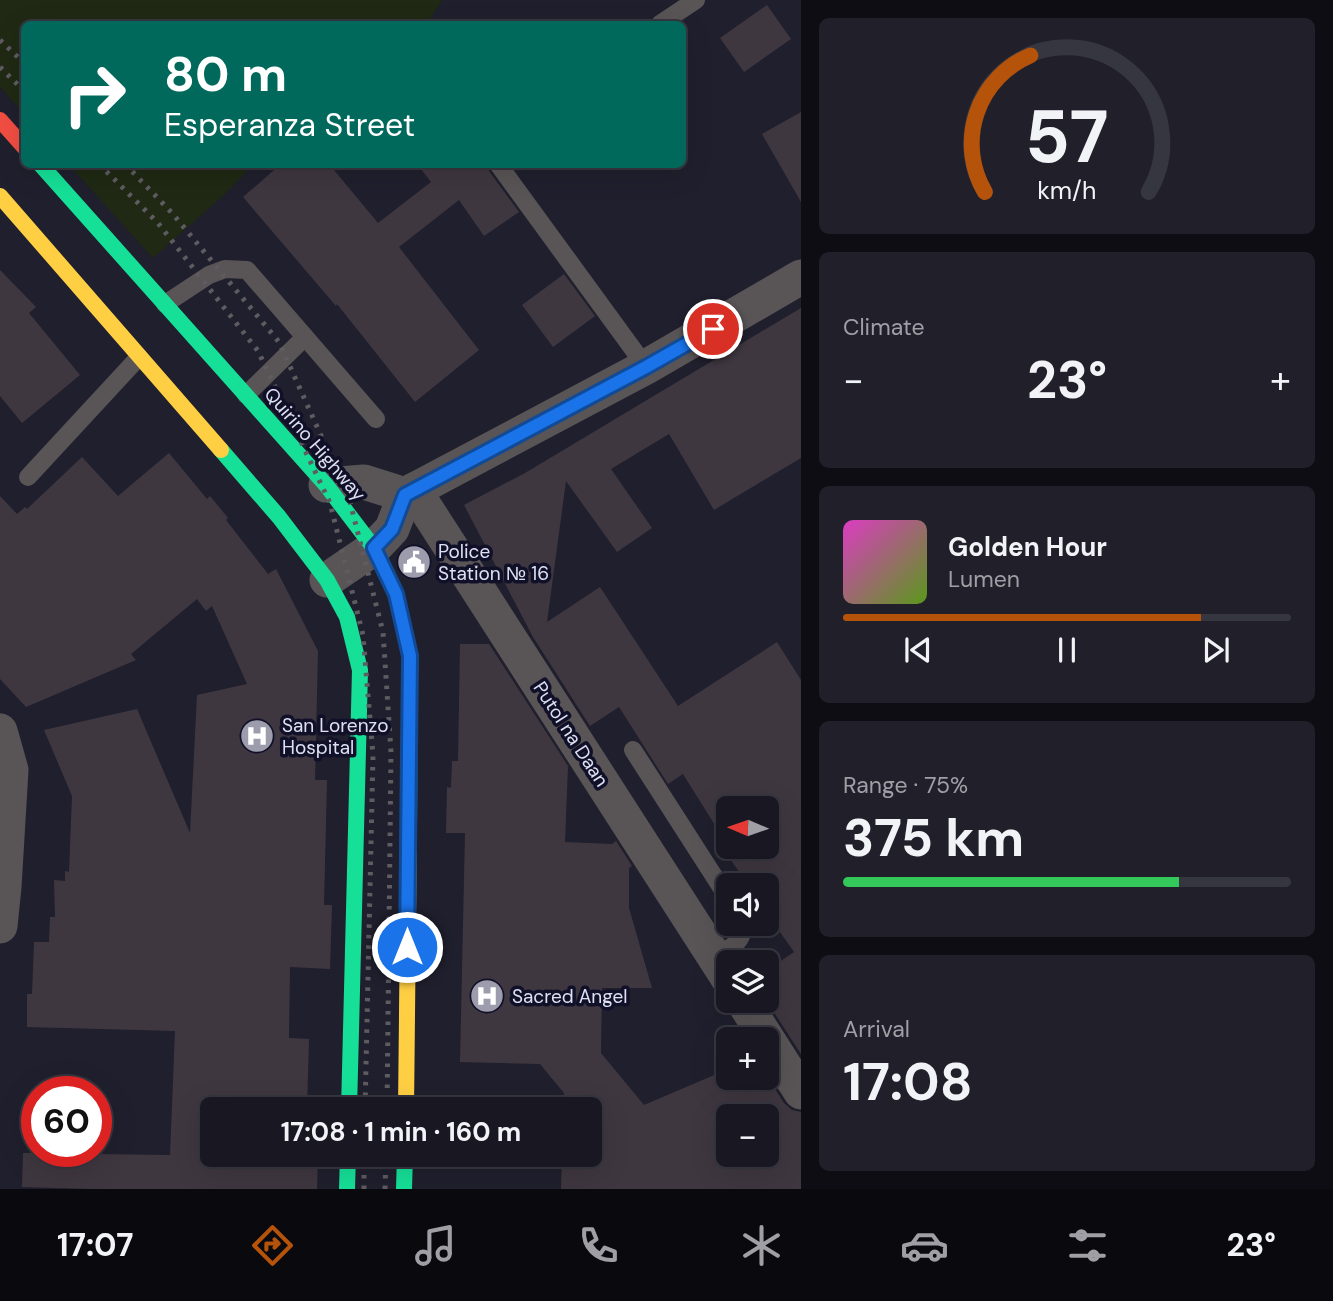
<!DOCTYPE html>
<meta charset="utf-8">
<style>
:root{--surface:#181722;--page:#21202a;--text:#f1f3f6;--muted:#9f9fa5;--line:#363640;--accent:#b45309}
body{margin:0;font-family:"DM Sans",sans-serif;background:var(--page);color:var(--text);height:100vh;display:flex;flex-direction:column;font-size:26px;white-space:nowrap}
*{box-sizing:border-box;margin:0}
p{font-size:23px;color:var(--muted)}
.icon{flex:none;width:38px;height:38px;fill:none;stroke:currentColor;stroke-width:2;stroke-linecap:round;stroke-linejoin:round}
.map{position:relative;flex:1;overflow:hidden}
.details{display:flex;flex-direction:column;gap:18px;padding:18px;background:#0d0d13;width:532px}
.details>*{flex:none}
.guide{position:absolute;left:21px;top:21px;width:665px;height:147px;border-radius:10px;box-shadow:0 7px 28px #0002,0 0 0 2px var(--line);background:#00695c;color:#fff;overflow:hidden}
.needle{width:46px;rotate:272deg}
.tools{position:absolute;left:716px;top:796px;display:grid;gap:14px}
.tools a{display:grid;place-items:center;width:63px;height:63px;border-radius:10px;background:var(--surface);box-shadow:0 7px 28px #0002,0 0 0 2px var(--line);font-size:35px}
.speed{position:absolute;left:21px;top:1076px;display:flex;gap:14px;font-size:35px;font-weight:700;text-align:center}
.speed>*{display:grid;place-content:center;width:91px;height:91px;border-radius:50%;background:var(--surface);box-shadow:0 7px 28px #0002,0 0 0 2px var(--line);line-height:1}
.speed .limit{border:10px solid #d22;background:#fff;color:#111}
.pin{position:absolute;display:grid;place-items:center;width:60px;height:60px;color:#fff;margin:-30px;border:4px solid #fff;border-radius:50%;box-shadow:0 2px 7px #0007}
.me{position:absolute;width:77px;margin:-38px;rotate:0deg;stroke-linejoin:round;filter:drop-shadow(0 0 5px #0008)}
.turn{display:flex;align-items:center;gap:24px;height:147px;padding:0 28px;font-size:32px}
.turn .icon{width:91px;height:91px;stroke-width:2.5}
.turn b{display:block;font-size:49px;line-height:60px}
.big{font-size:52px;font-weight:700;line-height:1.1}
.details .card{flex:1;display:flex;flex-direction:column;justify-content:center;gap:10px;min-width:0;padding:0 24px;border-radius:10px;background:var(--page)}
.details .dial{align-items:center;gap:0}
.dial svg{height:182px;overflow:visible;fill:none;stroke:var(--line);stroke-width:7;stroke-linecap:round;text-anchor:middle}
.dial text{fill:var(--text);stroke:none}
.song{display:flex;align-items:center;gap:21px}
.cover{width:84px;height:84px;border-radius:10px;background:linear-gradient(135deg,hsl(310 70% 55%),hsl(90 70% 35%))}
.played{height:7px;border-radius:4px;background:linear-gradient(90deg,var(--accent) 80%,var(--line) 80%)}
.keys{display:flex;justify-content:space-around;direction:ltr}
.heat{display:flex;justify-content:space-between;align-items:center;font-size:38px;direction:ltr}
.charge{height:10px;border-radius:5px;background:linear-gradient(90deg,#34c759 75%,var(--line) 0)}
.trip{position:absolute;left:200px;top:1097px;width:402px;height:70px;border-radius:10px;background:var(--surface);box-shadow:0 7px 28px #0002,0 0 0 2px var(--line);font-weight:700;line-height:70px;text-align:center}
.dock{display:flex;height:112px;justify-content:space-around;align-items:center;background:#0a090e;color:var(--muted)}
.dock .icon{width:49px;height:49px}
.dock .on{color:var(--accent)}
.dock b{font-size:32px;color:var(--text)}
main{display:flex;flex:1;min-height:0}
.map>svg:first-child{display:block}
.green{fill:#1f2913}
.building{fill:#3f3740;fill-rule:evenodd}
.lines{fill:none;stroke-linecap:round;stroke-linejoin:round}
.lane{stroke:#595455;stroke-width:18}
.street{stroke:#595455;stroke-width:35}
.fast{stroke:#16e098;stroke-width:16}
.slow{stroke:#ffcf43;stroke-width:16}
.jam{stroke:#f24e42;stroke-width:16}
.rail{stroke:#5e5b61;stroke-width:5;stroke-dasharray:3.5 7;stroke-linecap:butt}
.route-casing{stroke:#114b97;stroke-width:18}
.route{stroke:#1a73e8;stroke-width:12}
.labels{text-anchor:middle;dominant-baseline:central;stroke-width:7;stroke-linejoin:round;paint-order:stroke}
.street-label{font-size:19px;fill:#dee0f2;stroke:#111029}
.poi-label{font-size:19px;fill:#dee0f2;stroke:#111029;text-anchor:start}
</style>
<main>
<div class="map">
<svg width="801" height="1189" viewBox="0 0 801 1189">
<rect width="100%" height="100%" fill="#201f2d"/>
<g class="green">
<path d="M0,0H442L427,24H24V114L0,87Z"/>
<path d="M69,165H253L225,194L153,258Z"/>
</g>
<g class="building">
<path d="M767,5L791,39L744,72L720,38Z"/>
<path d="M801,112V202L762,134Z"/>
<path d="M281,164H329L378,223L431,182L417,164H487L489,171L519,212L484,236L459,200L399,247L479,350L415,402L337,304L336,306L243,197Z"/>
<path d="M0,270L36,307L29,313L80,375L22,423L0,396Z"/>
<path d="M564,274L595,316L553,347L522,305Z"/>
<path d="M801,308V458L714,510L669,434L611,469L652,528L617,552L566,481L547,622L600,587L678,706L777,642L801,680V1054L766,1000V971L794,952L766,912V886H749L721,846L726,843L683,774L668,784L619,707L590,726L533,637L464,505L525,473ZM728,808H766V847H728Z"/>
<path d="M169,453L207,499L210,496L228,518L226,520L268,574L276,569L318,651L315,780H327L324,905H332L330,969L290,967L289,1038L309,1039L307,1110H212V1155H318L317,1189H90L22,1187L23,1153L93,1152V1154L170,1155L175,1031L27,1027V994H32L34,942H49L50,917H55L54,880L65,881V871L69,872L72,796L44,730L137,709L190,833L197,695L247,684L212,606L206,611L197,599L131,654L136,660L26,707L0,679V496L17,514L25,507L27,509L82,457L118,496Z"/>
<path d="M460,644H489L568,766L565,842L612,844L616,841L632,866L629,868V908L652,988H602L601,1053L644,1105L726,1070L722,1060L728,1057V1078H766V1075L784,1103L792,1110L801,1112V1189H561L562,1155H590V1110H564V1093L540,1064L460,1062L465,833H446L447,787L451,788L452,761H458ZM728,1116H766V1155H728Z"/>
</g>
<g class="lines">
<g class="lane">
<path d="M660,24L696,0"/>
<path d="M498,164L646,367"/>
<path d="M165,304L209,275L225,269L247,270L376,419"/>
<path d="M246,395L305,337"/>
<path d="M28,477L139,357"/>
<path d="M633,750L728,898"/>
<path d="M714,957C729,948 744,944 743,924"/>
</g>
<g class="street">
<path d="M326,485L364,482L405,495"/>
<path d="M414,490L728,978"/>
<path d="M327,580L374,548L392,529L405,495L646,367L801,277"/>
<path d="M0,731L11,770L4,887L0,926"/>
<path d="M743,1001L801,1092"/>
</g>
<g class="fast">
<path d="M40,164L326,485L374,548L396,595L410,656L409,825"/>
<path d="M221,450L279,517L327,580L347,617L360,670L349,1110"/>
<path d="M347,1189L348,1155"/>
<path d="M404,1189L405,1155"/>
</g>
<g class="slow">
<path d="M0,196L221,450"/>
<path d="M406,1110L409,825"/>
</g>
<path class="jam" d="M0,120L24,147"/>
<g class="rail">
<path d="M0,40L24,63"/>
<path d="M0,67L24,91"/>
<path d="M99,164L158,223L258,351L330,503L363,635L373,755L365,1110"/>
<path d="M125,164L172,213L279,342L349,498L383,632L391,752L387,1110"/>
<path d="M364,1189V1155"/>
<path d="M385,1189L386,1155"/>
</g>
</g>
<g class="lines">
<g class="route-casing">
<path id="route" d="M407,947L410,656L396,594L374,548L392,529L405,495L646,367L713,329"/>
</g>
<use href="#route" class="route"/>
</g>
<defs>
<g id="civic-disc" transform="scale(1.75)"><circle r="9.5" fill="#9c9cad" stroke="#111029"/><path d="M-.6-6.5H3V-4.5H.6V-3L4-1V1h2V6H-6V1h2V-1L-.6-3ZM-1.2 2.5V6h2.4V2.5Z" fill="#fff"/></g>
<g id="hospital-disc" transform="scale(1.75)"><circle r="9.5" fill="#9c9cad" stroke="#111029"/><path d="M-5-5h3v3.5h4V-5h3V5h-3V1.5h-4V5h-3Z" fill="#fff"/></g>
</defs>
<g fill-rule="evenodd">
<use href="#civic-disc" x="414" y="562"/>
<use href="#hospital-disc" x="257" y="736"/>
<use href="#hospital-disc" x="487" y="996"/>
</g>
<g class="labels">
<g class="street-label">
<text transform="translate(315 444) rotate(49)">Quirino Highway</text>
<text transform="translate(571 734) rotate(57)">Putol na Daan</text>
</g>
<g class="poi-label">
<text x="438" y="551">Police<tspan x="438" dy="22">Station № 16</tspan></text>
<text x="282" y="725">San Lorenzo<tspan x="282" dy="22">Hospital</tspan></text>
<text x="512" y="996">Sacred Angel</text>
</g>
</g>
</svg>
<div class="tools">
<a><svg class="needle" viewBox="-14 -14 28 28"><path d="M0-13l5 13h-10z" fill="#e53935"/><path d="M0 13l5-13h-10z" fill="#9f9fa5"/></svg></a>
<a><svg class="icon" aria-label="sound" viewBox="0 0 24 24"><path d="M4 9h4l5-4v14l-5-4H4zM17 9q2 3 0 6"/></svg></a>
<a><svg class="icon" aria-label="layers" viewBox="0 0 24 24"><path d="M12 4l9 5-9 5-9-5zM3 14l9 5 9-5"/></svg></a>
<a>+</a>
<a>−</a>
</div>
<div class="speed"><div class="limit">60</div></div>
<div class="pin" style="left:713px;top:329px;background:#d93025"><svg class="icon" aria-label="arrive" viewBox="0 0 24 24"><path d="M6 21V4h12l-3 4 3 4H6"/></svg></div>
<svg class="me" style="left:407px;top:947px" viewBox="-20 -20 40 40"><circle r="17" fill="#1a73e8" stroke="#fff" stroke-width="3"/><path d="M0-11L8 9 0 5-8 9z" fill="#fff"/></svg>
<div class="trip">17:08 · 1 min · 160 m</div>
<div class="guide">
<div class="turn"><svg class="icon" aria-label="right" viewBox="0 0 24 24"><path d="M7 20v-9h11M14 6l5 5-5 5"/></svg><div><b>80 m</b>Esperanza Street</div></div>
</div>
</div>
<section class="details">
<div class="card dial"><svg viewBox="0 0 100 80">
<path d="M14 69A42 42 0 1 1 86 69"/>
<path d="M14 69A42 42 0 0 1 34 9" stroke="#b45309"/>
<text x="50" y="56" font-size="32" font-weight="700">57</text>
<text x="50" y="72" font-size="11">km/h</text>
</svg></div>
<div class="card"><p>Climate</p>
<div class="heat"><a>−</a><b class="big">23°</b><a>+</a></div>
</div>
<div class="card">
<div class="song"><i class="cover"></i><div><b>Golden Hour</b><p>Lumen</p></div></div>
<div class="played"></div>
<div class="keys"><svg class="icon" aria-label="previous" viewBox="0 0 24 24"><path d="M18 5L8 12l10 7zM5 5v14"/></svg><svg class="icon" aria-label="pause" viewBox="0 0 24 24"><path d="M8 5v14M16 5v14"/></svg><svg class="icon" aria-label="next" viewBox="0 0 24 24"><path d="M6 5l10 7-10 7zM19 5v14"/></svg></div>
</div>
<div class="card"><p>Range · 75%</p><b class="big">375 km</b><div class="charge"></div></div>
<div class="card"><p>Arrival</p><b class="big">17:08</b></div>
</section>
</main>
<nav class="dock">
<b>17:07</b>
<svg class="icon on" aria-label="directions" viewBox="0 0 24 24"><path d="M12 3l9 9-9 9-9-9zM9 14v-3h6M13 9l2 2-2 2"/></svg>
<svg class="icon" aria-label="music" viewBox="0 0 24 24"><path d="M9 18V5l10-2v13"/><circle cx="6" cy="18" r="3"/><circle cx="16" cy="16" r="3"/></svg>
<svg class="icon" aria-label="phone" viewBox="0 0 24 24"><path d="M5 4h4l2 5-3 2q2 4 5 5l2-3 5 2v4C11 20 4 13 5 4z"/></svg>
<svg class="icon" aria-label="climate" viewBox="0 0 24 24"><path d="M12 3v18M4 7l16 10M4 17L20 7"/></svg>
<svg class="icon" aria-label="car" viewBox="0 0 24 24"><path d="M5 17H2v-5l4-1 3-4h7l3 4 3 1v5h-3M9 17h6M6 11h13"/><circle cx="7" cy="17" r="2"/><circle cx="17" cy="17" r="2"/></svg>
<svg class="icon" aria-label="filters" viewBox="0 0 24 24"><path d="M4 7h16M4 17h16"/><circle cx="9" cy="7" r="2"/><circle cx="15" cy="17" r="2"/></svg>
<b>23°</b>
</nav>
